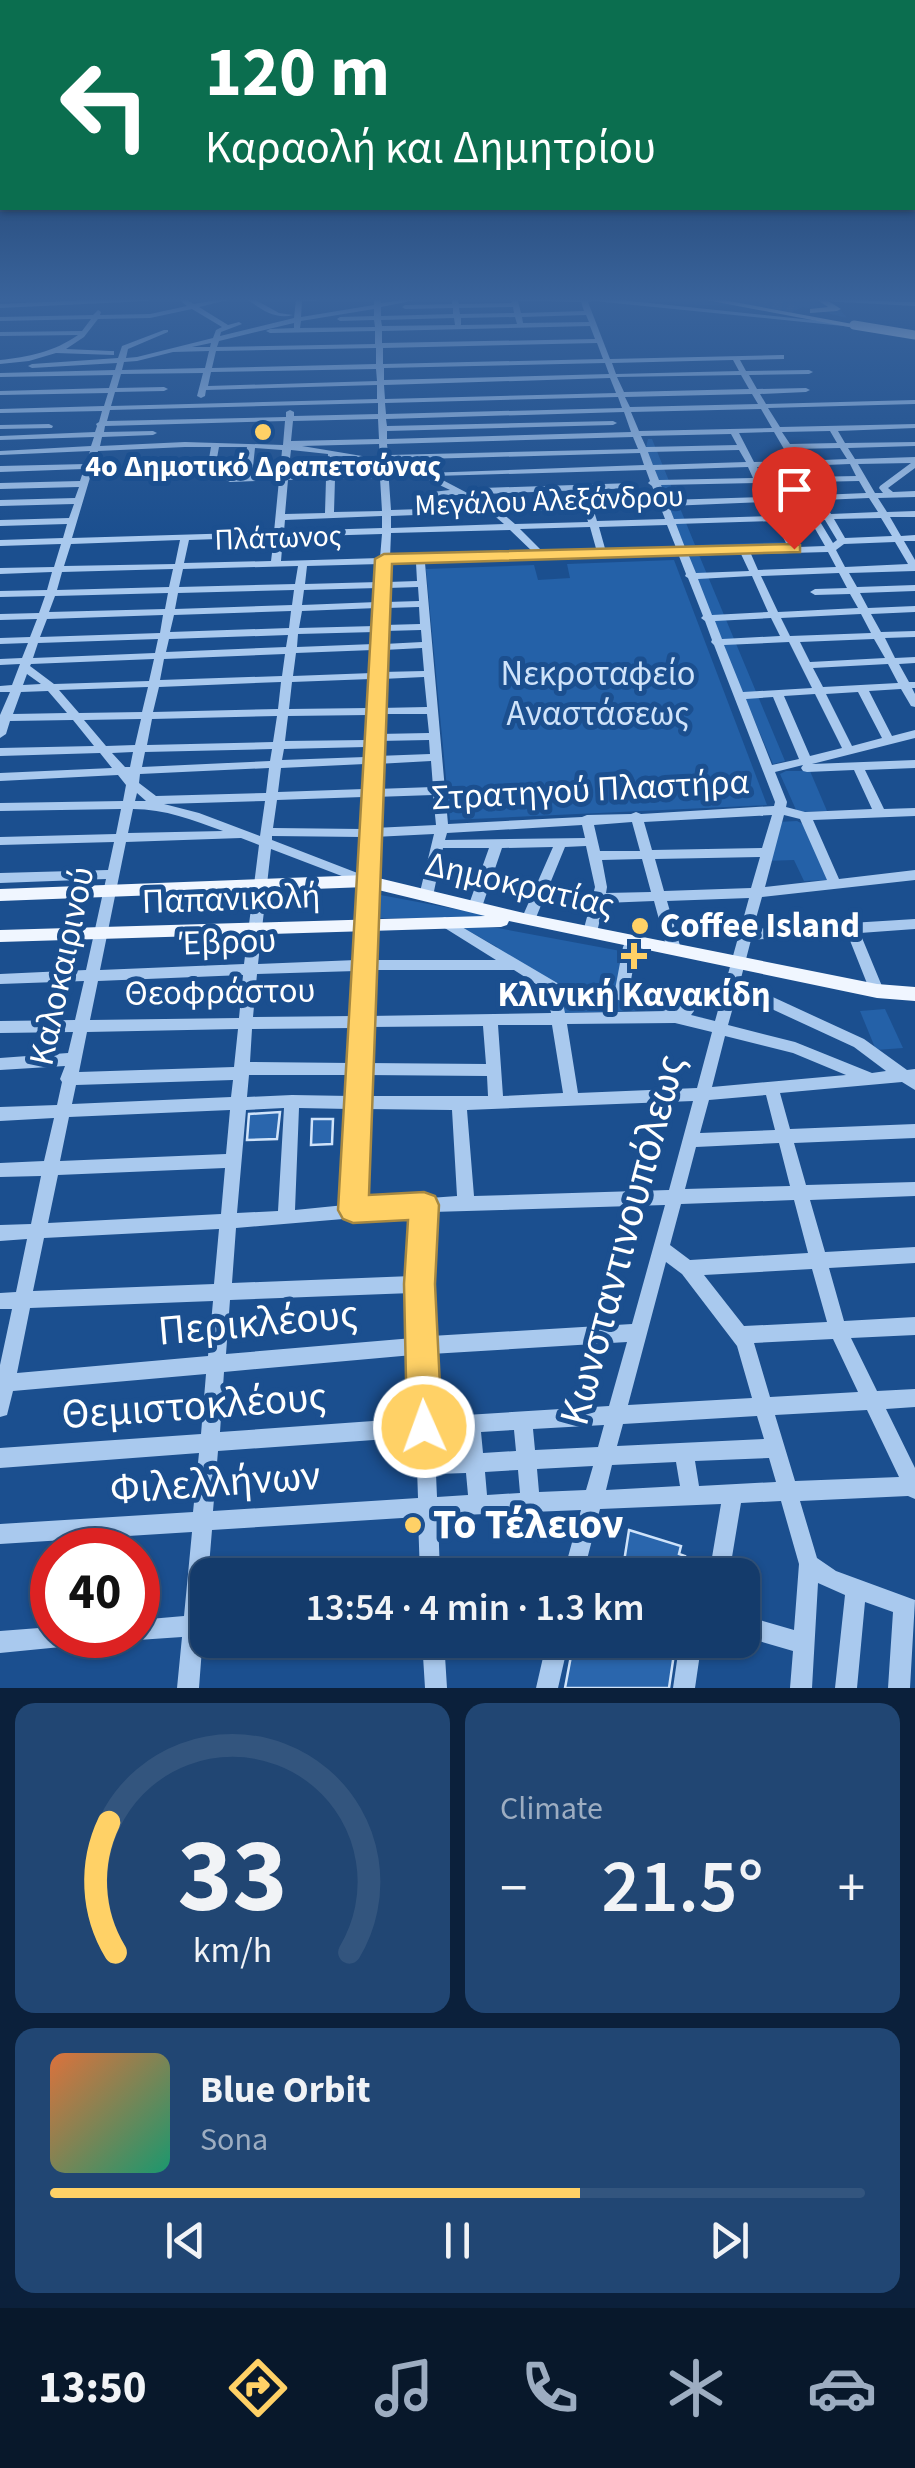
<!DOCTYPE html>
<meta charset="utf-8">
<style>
:root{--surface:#143b6b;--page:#214673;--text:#f1f3f6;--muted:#9dadc1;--line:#33557e;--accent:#ffd166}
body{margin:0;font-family:"Source Sans 3",sans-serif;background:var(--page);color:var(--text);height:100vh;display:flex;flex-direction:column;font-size:38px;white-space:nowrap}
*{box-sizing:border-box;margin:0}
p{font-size:32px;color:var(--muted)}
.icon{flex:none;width:55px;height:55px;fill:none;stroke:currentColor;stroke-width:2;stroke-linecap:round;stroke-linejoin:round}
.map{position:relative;height:1688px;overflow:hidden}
.drawer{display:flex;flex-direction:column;gap:15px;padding:15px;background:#0b203b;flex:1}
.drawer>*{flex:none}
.top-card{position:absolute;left:0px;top:0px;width:915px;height:210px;box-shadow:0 2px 8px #0004,0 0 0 2px var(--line);background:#0b6e4f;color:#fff;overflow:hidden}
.speed{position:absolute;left:30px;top:1528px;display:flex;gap:20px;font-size:50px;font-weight:700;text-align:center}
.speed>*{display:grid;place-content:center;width:130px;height:130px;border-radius:50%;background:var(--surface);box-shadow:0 2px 8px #0004,0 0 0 2px var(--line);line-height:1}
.speed .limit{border:15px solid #d22;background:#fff;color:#111}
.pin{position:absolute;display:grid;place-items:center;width:85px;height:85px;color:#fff;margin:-102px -42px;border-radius:50% 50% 50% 0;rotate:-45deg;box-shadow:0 0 10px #0007}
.pin .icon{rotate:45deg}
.me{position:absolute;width:110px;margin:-55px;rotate:358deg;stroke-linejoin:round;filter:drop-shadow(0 0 8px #0008)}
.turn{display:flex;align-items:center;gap:35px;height:210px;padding:0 40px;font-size:45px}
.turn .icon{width:130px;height:130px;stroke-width:2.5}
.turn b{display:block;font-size:70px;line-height:85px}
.big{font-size:75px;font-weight:600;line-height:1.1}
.drawer .card{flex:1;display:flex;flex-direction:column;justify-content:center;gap:15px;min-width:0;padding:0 35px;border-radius:20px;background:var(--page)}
.drawer .dial{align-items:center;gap:0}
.dial svg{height:260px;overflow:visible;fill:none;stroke:var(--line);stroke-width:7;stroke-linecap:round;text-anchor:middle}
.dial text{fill:var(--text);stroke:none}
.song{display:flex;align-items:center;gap:30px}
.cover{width:120px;height:120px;border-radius:15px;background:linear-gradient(135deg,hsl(20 70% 55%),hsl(160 70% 35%))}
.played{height:10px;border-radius:5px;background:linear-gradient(90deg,var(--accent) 65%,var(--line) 65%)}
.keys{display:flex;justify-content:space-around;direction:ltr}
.heat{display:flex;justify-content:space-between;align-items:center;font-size:55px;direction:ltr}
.drawer .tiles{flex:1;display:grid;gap:15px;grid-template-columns:1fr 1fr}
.card:last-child{grid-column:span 2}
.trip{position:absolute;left:190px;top:1558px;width:570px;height:100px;border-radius:20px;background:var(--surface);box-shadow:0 2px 8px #0004,0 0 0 2px var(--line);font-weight:600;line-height:100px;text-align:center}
.dock{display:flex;height:160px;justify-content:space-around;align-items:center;background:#08182b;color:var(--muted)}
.dock .icon{width:70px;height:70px}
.dock .on{color:var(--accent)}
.dock b{font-size:45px;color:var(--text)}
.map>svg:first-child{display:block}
.green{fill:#2461a8}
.building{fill:#2a66ad;stroke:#cfe3fa;stroke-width:2.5}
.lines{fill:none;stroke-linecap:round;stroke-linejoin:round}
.major-tunnel{stroke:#3d69a0;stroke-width:9;stroke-dasharray:9 5;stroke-linecap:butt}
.minor{fill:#a9c9ee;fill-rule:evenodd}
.major{fill:#f0f6ff;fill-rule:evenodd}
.major-bridge{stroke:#f0f6ff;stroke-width:9}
.route{fill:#ffd166;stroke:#a68842;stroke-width:2.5}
.poi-dot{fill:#ffd166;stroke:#1b4f8f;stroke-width:4}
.labels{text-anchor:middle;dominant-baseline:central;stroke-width:10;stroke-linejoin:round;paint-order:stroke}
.far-poi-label{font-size:30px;font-weight:bold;fill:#fff;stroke:#1b4f8f}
.far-street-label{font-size:30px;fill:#fff;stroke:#1b4f8f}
.park-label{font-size:35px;fill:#cfe3fa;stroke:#1b4f8f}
.street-label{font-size:35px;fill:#fff;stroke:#1b4f8f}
.poi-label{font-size:35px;font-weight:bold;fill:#fff;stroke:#1b4f8f;text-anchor:start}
.near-street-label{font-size:42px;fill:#fff;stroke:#1b4f8f}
.near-poi-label{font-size:42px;font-weight:bold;fill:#fff;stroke:#1b4f8f;text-anchor:start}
</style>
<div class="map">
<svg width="915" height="1688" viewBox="0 0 915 1688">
<rect width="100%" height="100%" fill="#1b4f8f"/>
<g class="green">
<path d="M667,299L821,300L831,303L828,312L840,310L847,318L803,307L792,312L812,318L738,306L675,304Z"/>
<path d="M648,439H652L695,545L787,542L789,546L697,549L684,545L646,447Z"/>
<path d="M699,555L785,761L773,764L685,556Z"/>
<path d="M674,560L767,805L450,820L426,569L534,565L538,580L570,578L567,564Z"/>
<path d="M786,771H810L827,811L797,812L780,774Z"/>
<path d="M797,821L803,824L829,880L804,881L794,860L764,861L777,822Z"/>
<path d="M370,893L503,918H369Z"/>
<path d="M460,926L498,928L626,952L615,997L706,1018L661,1010L562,1013L558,985L497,953V947Z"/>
<path d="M885,1009L903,1048L876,1050L860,1011Z"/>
</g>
<g class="building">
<path d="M280,1112L277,1139L247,1140L249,1114Z"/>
<path d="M312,1119H333L332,1144L311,1145Z"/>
<path d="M629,1530L681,1546L679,1554L685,1556L682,1575H646L623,1568Z"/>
<path d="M574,1640H676L669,1688H565Z"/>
</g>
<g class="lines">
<path class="major-tunnel" d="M760,299L793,310"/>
<g class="minor">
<path d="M110,299H151L148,301L0,308V304Z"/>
<path d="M178,299H185L194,304L221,299H232L199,307L228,325L239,322L242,324L221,332L220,336L294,318L296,299H318L315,301H302L301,317L374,305V299H380L381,303L408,299H421L381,307V316L453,314V308L405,309L402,307L405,305L452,304V299H458L459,304L512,303L510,299H612L851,324L854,326L853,327L594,301L588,302L610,359L781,355H784V359L740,360L746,371L809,370L813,372L809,374L749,375L757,389L806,388L810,390L806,392L760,394L766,404L915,400V404L768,408L780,427L915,424V428L838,431L845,443L915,442V446L848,448L855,459L915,457V468L888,488L893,492L915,491V497L878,498L887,512L915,511V517H890L901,536L915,535V541H904L915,560V571L849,573L857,587L915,585V591L860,593L868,608L915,606V612L871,614L881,632L915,631V637L885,638L895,658L915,657V663L899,664L909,682H915V688H912L915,694V707L911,706L901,689L869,691L892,736L915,730V738L812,764L915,760V768L865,770L884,809L915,808V816L813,820L839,879L915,870V880L762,897L753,929L915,919V929L860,933L884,991L882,995L877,997L872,995L870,991L847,933L751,940L740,982L864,1039L907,1070L915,1069V1090L902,1082L780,1093L790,1129L915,1124V1138L794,1143L806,1185L915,1182V1196L810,1200L825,1252L915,1247V1263L829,1268L844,1321L915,1317V1335L851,1338L877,1391L915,1389V1407L886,1409L915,1468V1499L908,1496L800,1501L817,1558L836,1571L915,1600L910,1688H888L893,1612L865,1602L857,1688H835L845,1595L818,1583L812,1688H790L793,1651L742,1636V1615L794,1630L799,1564L781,1501L741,1503L729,1575H709L721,1504L600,1509L583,1575H563L581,1510L438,1516L440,1575H420L418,1517L212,1530L205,1614H208V1634L203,1635L199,1688H177L182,1637L138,1640L130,1635H138V1620L184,1616L192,1532L0,1544V1524L193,1512L199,1453L0,1468V1448L201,1434L206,1374L13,1391L7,1415L0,1417V1365L12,1309H0V1293L16,1292L27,1239L0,1241V1225L31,1224L41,1176L0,1177V1163L44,1161L54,1118L0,1121V1107L57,1105L62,1082L60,1079L65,1066L0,1070V1058L68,1053L73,1032L0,1033V1021L75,1020L84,981L0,984V974L86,970L106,879L0,883V873L108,870L114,842L0,845V837L116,834L121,809L0,811V803L123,801L126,785L118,775L0,781V773L112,768L100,753L0,756V748L94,746L73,720L10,721L6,734L0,738V715L10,692H0V686L12,685L20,664L0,665V659L22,658L28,643L0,644V638L30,637L37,619L0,620V614L39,613L45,596L0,597V591L47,590L52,572L0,574V568L54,567L61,544L0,546V540L63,538L67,524L0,526V520L69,518L74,504L0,506V500L75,498L79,487L0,489V483L80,481L84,469L0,472V466L86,464L90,451L0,455V451L91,446L94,437L0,440V436L95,432L97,426L96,424L99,422L102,411L0,413V409L104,406L108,393L0,395V391L109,388L113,375L0,377V373L115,370L117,363L32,368L28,366L32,364L118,358L122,346L164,330H168V332L128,349L126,358L137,357L213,338L216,330L222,327L192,309L150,318L98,319L84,337L66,349L111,351H114V355L56,353L29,361L0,364V360C28,357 54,352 78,335L0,336V332L82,331L91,319L0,321V317L93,315L98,310L101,312L100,315L150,314L187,306ZM518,301L581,302L584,311L521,313ZM513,307L514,313L460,314L459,308ZM374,309V316L340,317L337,319L340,321L374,320L375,327L300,328L301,321ZM586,315L589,322L523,323L522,317ZM515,317L517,324L461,325V318ZM454,318L455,325L382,326L381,320ZM294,323V328L270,329L266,331L270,333L375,331V344L217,347L219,341ZM590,326L595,339L382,343V331ZM211,343L210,347H192ZM597,343L603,359L383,364V348ZM376,348V364L212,368L216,351ZM209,351L205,368L122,370L124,362L137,361L173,352ZM733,360L739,371L616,374L612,363ZM605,363L609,374L384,380V368ZM376,369L377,381L208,386L211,372ZM203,373L197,396L201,398L205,396L206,390L377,385V399L111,406L115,392L164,391L168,389L164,387L117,388L121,374ZM741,375L749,389L624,392L617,377ZM610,378L616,393L385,399L384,385ZM752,394L758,404L630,407L625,397ZM618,397L622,408L386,414L385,403ZM378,403V414L294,416V412L290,410L286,412V417L107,421L110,410ZM761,409L772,428L639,431L631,412ZM624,412L631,432L387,439V431L613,425L617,423L613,421L387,426L386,419ZM378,419L379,439L291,441L293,421ZM285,421L283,445L185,442L100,446L102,437L153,435L157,433L153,431L104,432L105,426ZM830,431L837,443L790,444L782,432ZM774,432L791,461L754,462L739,433ZM731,434L737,445L646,447L641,436ZM633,437L638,449L388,455L387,444ZM379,444L380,459L302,446ZM185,447H211L207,470L230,482L279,480L274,532L72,538L98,451ZM219,447H247L243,476H231L215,469ZM255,448L282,450L280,475L252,476ZM840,448L847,459L799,461L793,449ZM291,450L328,454L327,474L288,475ZM739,450L746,462L653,465L648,452ZM640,453L644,465L425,473L388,460ZM336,456L380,464V473L335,474ZM911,463L880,486L879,488L883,493H875L858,464ZM850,464L856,476L809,477L802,466ZM794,466L811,495L772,497L757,467ZM388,467L427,479L450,490L432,492V496L458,495L483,507L391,510ZM748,467L753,478L659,480L655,470ZM646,470L650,481L648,483L652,486L658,501L592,503L589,496L586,495L582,498L583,503L494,507L435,476ZM380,478L382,511L334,512L335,479ZM326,479L325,513L285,514L288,480ZM859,481L866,493L819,495L812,482ZM756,483L763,497L667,500L661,485ZM869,498L878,512L831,514L822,500ZM814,500L822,514L781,516L774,502ZM766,502L773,516L674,519L669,506ZM660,506L665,519L597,521L593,508ZM585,509L588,522L515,524L501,512ZM490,512L504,524L391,528V516ZM382,516V528L284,531L285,520ZM881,518L892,536L845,538L834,519ZM810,520L825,546L798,547L784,521ZM819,520H825L837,540L833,543ZM775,521L788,547L686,550L676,524ZM667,525L677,550L606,552L599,527ZM590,527L597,552L545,554L520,529ZM510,530L535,554L424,557L420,555L416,557L390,558L391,533ZM382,534L380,558L281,561L283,537ZM274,537L271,561L184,563L189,540ZM180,540L175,564L64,566L71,544ZM895,542L908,564L845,567L836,550L844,544ZM828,552L836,567L758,570L751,554ZM741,554L749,571L696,573L689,556ZM679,556L686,574L685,576L688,578L703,616L701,618L705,621L712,640L711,642L714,645L775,802L774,806L641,814L636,812L631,814L587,815L582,817L448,824L425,563ZM416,563L417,581L388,582L389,564ZM380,564L379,582L305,584L307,566ZM298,566L295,584L179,587L183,569ZM173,569L169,587L57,590L62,572ZM839,573L847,588L815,589L810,592L815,595L850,594L858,608L778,612L761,576ZM752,576L768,612L712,615L698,579ZM418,587L419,601L387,602L388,588ZM378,588L377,602L302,605L304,590ZM294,590L292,605L175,609L178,593ZM168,593L165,609L49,612L55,596ZM419,607L420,624L385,625L387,608ZM377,608L375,626L299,628L302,611ZM291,611L289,628L170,632L174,615ZM861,614L871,633L790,636L781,618ZM163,615L160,633L40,637L47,619ZM771,618L780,636L722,639L715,621ZM421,630L422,642L384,644L385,631ZM375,632L374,644L297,647L298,634ZM288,635L286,647L166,652L169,639ZM158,639L155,653L33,658L38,643ZM874,639L885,658L810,662L800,642ZM789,642L812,688L743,692L724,645ZM422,648L424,671L382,672L384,650ZM373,650L372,673L293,676L296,653ZM285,654L282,676L160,680L164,659ZM154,659L149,681L54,684L30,666L31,664ZM888,664L898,683L823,687L813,668ZM27,674L41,684L23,685ZM424,677L427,707L380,708L382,679ZM371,679L369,708L289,709L292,682ZM281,682L278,709L153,712L159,687ZM148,687L142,712L79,713L59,690ZM48,691L67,713L13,714L21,692ZM858,692L882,738L852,746L826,694ZM815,694L842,748L810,756L784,696ZM773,697L799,759L772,765L746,699ZM380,714H427L429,733L378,734ZM369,715L367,740L285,741L288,716ZM277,716L273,742L147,745L152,719ZM141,719L135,745L106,746L84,720ZM429,740L430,754L377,756L378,741ZM366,747L365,757L282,760L284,749ZM272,749L270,761L142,767L145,752ZM133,752L130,767H125L112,753ZM431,761L433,787L376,789L377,764ZM365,764L364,789L278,792L281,768ZM803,765L801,768L803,771L807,772L854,770L872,809L805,812L786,807L787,802L775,772ZM269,768L266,793L156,796L139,783L140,774ZM137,793L146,801H135ZM433,795L436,825L374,828L375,797ZM363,797L362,829L273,828L277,800ZM265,801L260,836L199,813L164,804ZM133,809C165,809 193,820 223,831L128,833ZM772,815L762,848L652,850L644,822ZM784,815L800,819L827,880L765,887ZM632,822L640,851H600L594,825ZM582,825L585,838L445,840L447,833ZM434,834L419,896L421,899H431L433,896L443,848H489L468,907L470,910H480L482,907L502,848L553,847L521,920L523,923H533L535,920L565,847L586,846L595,887L583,932L585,936H595L597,932L604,903L654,901L667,949L669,953H679L681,949L667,901L749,898L715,1021L691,1015L694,1011L692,1007L629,991L637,947L635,943H625L623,947L614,995L616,999L621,1001L666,1011L565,1013L559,984L445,917L440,919L438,922L440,925L496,960H370L374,837ZM272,836L362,837L360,874L272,840ZM241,838L259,845L244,964L100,970L126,842ZM271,849L360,883L356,960L258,964ZM760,857L751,888L664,891L655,859ZM642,859L651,892L606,893L607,887L602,860ZM369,970H514L547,991L551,1013L368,1016ZM356,971L354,1016L253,1017L257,974ZM243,975L239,1018L90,1020L98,981ZM737,993L854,1047L886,1071L872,1073L795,1042L728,1025ZM675,1023L712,1032L697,1088L578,1093L567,1024ZM498,1025H552L563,1093L503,1096ZM483,1026L486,1064L366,1063L368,1027ZM353,1028L351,1063L250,1062L252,1029ZM238,1029L234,1067L79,1072L87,1032ZM725,1036L793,1053L846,1075L712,1087ZM249,1075H351L350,1096L292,1095L247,1097ZM366,1075L487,1076L488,1096H365ZM233,1080L231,1097L72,1104L76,1085ZM766,1095L775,1130L700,1133L709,1100ZM693,1101L669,1190L474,1196L467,1110ZM284,1108L278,1211L237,1213L246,1110ZM299,1108L349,1109L345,1205L295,1210ZM365,1109L452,1110L457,1196L361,1203ZM230,1110L226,1154L60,1161L69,1117ZM779,1143L790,1186L685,1189L696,1147ZM225,1168L221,1214L48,1223L58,1175ZM794,1200L808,1253L690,1260L670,1245L681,1204ZM665,1205L632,1324L431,1336L429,1284L432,1212ZM415,1213L412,1276L232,1283L236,1228ZM219,1229L214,1284L33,1291L44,1238ZM666,1262L682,1274L737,1346L752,1398L628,1405ZM812,1269L827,1322L744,1326L704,1275ZM412,1293L413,1338L226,1354L230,1300ZM213,1301L208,1356L17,1373L30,1308ZM833,1339L858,1392L770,1397L754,1343ZM627,1342L609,1406L434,1417L431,1354ZM413,1355L415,1418L220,1432L224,1372ZM867,1410L899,1477L795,1481L775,1415ZM757,1416L764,1439L617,1446L623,1424ZM604,1425L598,1447L535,1450L533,1429ZM514,1430L516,1451L483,1453L481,1432ZM462,1433L464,1454L435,1455V1436ZM416,1437L418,1498L213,1511L218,1451ZM769,1458L776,1482L699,1486L695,1461ZM676,1462L680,1486L606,1490L612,1465ZM593,1466L586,1490L539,1492L537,1469ZM518,1470L520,1493L487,1495L485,1472ZM466,1473L468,1495L437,1497L436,1474Z"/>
<path d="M247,299H254L279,313L293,315C276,320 260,309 247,299Z"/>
<path d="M818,299L915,302V306L821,301Z"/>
<path d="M49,424L53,426L52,428L0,429V425Z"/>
<path d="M632,483L635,484V488L483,494L479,491L483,488Z"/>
<path d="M52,1627V1635H91L88,1642L81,1645L0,1653V1631Z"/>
<path d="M422,1640H444L447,1688H425Z"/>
<path d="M547,1640H569L558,1688H536Z"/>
<path d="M680,1640H702L695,1688H673Z"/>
</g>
<g class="major">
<path d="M701,299H718L858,325L854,328Z"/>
<path d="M816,299H825L841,309L837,311L810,313V309L828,307Z"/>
<path d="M366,875L528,914L877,984L915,987V1001L877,998L509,921L507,925L501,927L0,942V930L485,916L366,887L0,901V889Z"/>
</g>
<path class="major-bridge" d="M854,325L915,335"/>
</g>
<linearGradient id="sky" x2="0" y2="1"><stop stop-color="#0f2b4f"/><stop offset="0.56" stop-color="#39639b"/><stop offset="1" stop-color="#39639b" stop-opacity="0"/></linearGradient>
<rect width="915" height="535" fill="url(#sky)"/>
<path class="route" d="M794,544L800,545V552L392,564L369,1195L424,1192L435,1196L439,1205L435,1284L442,1427L437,1439L424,1444L412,1439L407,1427L404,1284L408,1220L353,1223L343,1219L338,1210L375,559L384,554Z"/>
<g class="poi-dot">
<circle cx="263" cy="432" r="10"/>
<circle cx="640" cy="926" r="10"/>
<path d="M629 941h10v10h10v10h-10v10h-10v-10h-10v-10h10z"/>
<circle cx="413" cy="1525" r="10"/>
</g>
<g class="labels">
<g class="far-poi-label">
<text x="263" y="466">4ο Δημοτικό Δραπετσώνας</text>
</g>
<g class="far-street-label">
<text transform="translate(549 501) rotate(-2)">Μεγάλου Αλεξάνδρου</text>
<text transform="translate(278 538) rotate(-2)">Πλάτωνος</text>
</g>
<g class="park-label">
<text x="598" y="674">Νεκροταφείο<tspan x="598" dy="40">Αναστάσεως</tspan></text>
</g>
<g class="street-label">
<text transform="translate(590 790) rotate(-3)">Στρατηγού Πλαστήρα</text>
<text transform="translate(520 885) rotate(13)">Δημοκρατίας</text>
<text transform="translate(231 899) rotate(-2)">Παπανικολή</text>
<text transform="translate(228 942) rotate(-2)">Έβρου</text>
<text transform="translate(62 966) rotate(-78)">Καλοκαιρινού</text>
<text transform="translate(220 992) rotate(-1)">Θεοφράστου</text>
</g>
<g class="poi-label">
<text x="660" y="926">Coffee Island</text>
<text x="634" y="995" text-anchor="middle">Κλινική Κανακίδη</text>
</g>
<g class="near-street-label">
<text transform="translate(623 1240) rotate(-75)">Κωνσταντινουπόλεως</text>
<text transform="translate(258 1323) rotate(-5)">Περικλέους</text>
<text transform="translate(194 1406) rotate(-4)">Θεμιστοκλέους</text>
<text transform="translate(215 1483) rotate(-4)">Φιλελλήνων</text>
</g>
<g class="near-poi-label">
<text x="433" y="1525">Το Τέλειον</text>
</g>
</g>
</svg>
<div class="speed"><div class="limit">40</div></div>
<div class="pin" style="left:794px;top:549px;background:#d93025"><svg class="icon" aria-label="arrive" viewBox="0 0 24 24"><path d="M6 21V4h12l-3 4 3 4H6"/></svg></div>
<svg class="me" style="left:424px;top:1427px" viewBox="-20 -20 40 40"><circle r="17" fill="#ffd166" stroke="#fff" stroke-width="3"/><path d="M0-11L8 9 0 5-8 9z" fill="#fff"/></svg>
<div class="trip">13:54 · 4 min · 1.3 km</div>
<div class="top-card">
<div class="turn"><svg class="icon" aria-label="left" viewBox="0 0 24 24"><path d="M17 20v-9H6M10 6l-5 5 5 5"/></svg><div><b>120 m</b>Καραολή και Δημητρίου</div></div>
</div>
</div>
<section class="drawer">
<div class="tiles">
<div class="card dial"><svg viewBox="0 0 100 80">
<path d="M14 69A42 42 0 1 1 86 69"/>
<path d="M14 69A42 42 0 0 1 12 29" stroke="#ffd166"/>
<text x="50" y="56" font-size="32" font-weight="700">33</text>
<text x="50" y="72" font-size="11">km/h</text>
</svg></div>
<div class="card"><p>Climate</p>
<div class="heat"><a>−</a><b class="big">21.5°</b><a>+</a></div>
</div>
<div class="card">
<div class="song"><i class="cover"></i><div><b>Blue Orbit</b><p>Sona</p></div></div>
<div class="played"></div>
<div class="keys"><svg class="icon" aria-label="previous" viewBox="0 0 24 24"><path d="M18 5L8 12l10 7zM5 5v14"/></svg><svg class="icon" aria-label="pause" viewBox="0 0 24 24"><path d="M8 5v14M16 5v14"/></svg><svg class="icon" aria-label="next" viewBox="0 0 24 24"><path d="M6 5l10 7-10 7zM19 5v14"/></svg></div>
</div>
</div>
</section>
<nav class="dock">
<b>13:50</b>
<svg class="icon on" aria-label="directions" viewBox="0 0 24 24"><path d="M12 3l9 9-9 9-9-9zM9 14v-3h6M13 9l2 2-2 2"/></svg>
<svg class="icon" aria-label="music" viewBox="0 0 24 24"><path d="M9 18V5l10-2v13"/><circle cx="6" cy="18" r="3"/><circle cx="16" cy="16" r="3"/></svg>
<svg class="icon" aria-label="phone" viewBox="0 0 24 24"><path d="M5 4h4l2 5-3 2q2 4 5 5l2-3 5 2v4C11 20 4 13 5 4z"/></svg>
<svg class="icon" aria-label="climate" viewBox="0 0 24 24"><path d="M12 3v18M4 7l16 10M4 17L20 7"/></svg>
<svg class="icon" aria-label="car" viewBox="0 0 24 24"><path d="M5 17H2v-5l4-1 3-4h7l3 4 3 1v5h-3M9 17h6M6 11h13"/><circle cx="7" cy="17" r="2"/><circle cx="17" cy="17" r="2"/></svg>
</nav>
